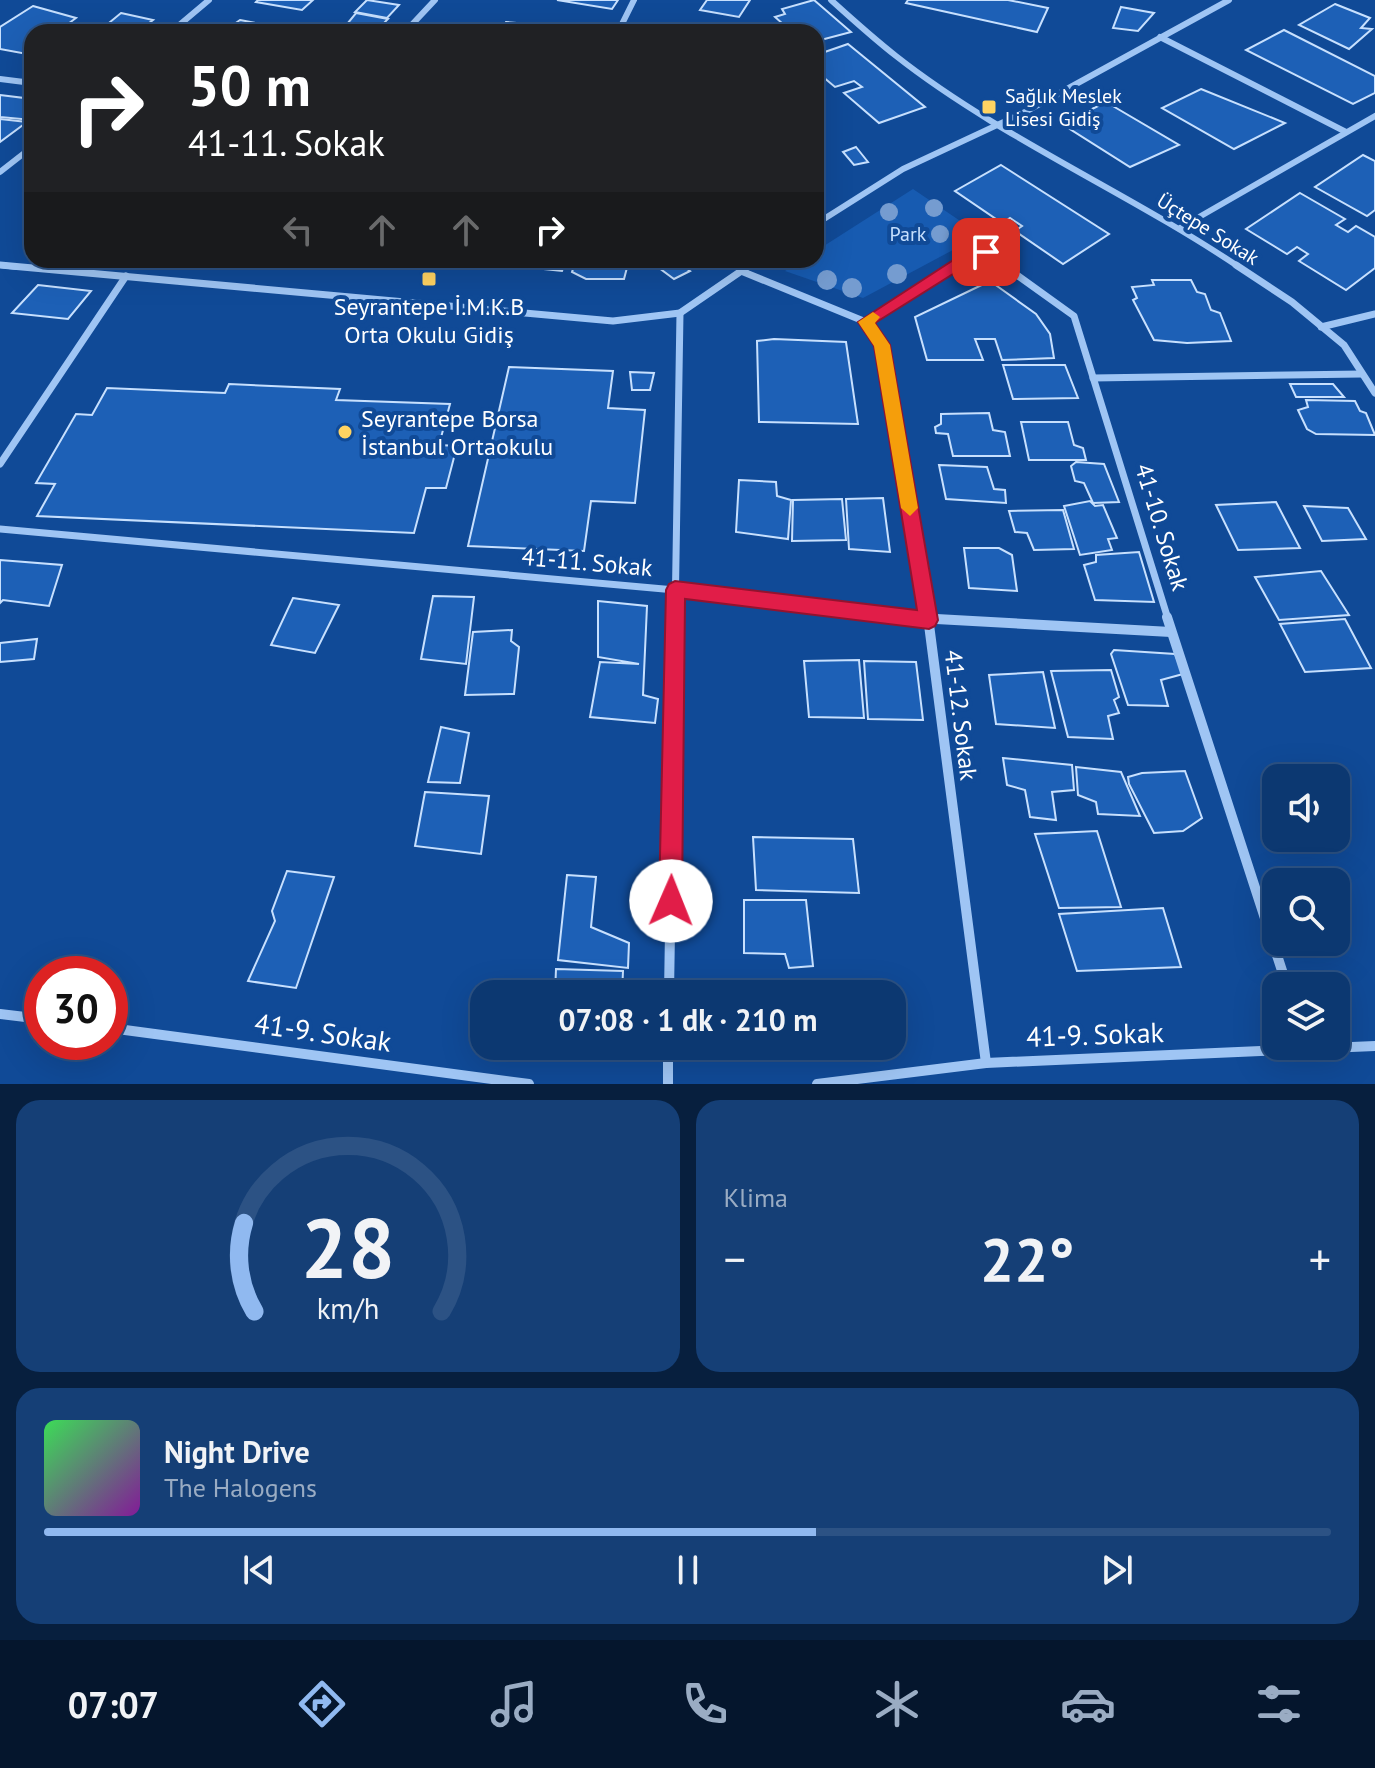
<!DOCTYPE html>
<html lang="tr">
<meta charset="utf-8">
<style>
:root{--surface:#0c3871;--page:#153f76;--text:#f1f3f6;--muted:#9aacc3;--line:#2c5284;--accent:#90b9f0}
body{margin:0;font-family:"PT Sans",sans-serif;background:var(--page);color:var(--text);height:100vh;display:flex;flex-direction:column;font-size:30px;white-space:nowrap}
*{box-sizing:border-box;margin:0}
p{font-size:26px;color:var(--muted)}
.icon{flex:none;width:44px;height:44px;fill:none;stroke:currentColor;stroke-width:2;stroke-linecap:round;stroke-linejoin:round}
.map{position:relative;height:1084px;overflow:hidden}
.panel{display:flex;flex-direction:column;gap:16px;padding:16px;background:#071f3e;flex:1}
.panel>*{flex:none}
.hud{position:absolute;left:24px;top:24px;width:800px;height:244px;border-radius:24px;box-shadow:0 8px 32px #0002,0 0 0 2px var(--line);background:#202124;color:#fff;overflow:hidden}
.buttons{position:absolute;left:1262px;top:764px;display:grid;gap:16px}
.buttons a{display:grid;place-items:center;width:88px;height:88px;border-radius:16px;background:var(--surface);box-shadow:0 8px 32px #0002,0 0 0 2px var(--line);font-size:40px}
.speed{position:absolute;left:24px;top:956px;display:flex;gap:16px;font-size:40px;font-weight:700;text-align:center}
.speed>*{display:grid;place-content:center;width:104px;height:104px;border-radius:50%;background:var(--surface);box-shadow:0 8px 32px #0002,0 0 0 2px var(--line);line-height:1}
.speed .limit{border:12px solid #d22;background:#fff;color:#111}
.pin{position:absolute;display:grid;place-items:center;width:68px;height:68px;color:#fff;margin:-34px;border-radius:16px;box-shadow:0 4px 12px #0006}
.me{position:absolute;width:88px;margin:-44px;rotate:1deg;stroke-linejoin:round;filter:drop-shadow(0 0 6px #0008)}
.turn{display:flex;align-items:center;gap:28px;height:168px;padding:0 32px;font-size:36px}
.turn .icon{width:104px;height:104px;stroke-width:2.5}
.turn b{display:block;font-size:56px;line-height:68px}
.lanes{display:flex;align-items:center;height:76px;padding:0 32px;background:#0003;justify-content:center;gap:40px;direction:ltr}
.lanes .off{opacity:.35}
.big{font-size:60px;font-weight:700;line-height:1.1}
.panel .widget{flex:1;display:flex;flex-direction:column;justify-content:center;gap:12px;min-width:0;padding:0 28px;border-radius:24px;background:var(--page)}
.panel .dial{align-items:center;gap:0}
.dial svg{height:208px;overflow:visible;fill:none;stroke:var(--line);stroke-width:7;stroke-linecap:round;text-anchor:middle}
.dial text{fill:var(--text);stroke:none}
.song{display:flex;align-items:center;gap:24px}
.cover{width:96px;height:96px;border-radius:12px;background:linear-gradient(135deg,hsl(130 70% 55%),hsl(290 70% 35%))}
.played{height:8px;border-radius:4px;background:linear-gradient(90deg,var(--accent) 60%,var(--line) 60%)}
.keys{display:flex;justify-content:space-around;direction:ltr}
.heat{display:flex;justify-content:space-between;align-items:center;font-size:44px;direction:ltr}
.panel .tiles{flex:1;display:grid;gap:16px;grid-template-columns:1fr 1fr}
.widget:last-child{grid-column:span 2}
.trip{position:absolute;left:470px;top:980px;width:436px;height:80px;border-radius:24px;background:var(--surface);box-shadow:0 8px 32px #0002,0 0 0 2px var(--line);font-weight:700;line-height:80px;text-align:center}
.dock{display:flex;height:128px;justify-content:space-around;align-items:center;background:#05162d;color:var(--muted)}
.dock .icon{width:56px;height:56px}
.dock .selected{color:var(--accent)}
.dock b{font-size:36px;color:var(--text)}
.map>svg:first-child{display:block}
.green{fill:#175bb1}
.building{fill:#1d60b6;stroke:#c7e0fe;stroke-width:2}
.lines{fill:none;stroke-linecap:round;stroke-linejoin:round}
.minor-far2{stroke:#9fc5f4;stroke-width:6}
.minor-far1{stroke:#9fc5f4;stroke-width:7}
.minor{stroke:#9fc5f4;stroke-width:10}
.tree{fill:#759cd0}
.route{fill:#e11d48;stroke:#92132f;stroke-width:2}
.slow{fill:#f59e0b}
.poi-dot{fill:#ffd362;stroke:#104a97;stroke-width:3}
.labels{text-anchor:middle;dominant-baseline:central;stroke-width:8;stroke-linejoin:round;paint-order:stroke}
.far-poi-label{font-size:20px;fill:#fff;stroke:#104a97;text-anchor:start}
.far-street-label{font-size:20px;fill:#fff;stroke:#104a97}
.far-park-label{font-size:20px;fill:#c7e0fe;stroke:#104a97}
.poi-label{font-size:24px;fill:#fff;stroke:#104a97}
.street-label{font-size:24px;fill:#fff;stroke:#104a97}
.near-street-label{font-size:28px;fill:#fff;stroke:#104a97}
</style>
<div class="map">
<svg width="1375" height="1084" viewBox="0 0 1375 1084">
<rect width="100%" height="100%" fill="#104a97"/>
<path class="green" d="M913,189L981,235L863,298L785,271L802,260H816V251Z"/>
<g class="building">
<path d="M258,0H313L302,10L256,2Z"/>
<path d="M367,0L399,5L387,18L355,12Z"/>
<path d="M557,0H618L612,9Z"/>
<path d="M707,0H750L739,17L700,10Z"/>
<path d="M814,0L851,32L817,41L816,32H792L775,17L785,14L782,9Z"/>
<path d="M908,0H1008L1048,8L1037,32L906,3Z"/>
<path d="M1335,4L1370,18L1361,28L1372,29L1349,49L1299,25Z"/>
<path d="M33,6L76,18L57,32H32V50L27,54L0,49V27Z"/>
<path d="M1121,7L1154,13L1138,31L1113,28Z"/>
<path d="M121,13L153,20L137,32H98Z"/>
<path d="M356,13L388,19L375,32L343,29Z"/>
<path d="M240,20L292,30L223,32Z"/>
<path d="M506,22L542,25L538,32H501Z"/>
<path d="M1284,30L1375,76V93L1353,104L1246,50Z"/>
<path d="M848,44L925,107L879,123L844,93L862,87L854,81L835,87L816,71V55Z"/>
<path d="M1201,89L1285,123L1234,149L1162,108Z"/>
<path d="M0,95L32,99V120L0,117Z"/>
<path d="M1106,102L1179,145L1130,167L1062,124Z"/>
<path d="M0,119L27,122L0,142Z"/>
<path d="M856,147L868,162L854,165L843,152Z"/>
<path d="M1363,155L1375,161V210L1367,216L1315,187Z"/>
<path d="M1001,165L1109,234L1063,264L1015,231L1022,226L1010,218L1002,223L955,191Z"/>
<path d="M1300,193L1345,219L1336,225L1348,232L1356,226L1375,237V268L1346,290L1299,261L1308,254L1297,247L1287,254L1246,229Z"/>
<path d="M471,260H508L506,266Z"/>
<path d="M526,260H566L562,271L523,267Z"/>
<path d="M576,260H629L624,279H586L572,272Z"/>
<path d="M654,260H674L690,271L674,279L651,262Z"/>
<path d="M1152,280H1191L1197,292L1205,294L1211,310L1220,313L1231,341L1187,343L1154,340L1133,300L1137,298L1132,287L1154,285Z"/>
<path d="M990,281L1036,314L1050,334L1054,358L1002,360L995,339H975L983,360H927L915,317Z"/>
<path d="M38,285L91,291L68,319L12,313Z"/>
<path d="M774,339L846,342L858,424L759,422L757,341Z"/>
<path d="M1003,365H1065L1078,398L1013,399Z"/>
<path d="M509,367L613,371L608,408L645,410L635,503L591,501L584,551L468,546Z"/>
<path d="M630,372L654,373L650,390H632Z"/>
<path d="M229,384L340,389L336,400L450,404L439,445L457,446L446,488H426L414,533L37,516L55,484L36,483L76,414L92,415L107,388L225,393Z"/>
<path d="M1290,384H1333L1344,397H1296Z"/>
<path d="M1306,400L1355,401L1360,411L1366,413L1375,435L1316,434L1307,429L1298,410L1308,407Z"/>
<path d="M989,413L993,430L1005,432L1010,456H953L948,434L936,433L935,427L941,424V414Z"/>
<path d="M1021,422H1068L1074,445L1083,448L1086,460H1029Z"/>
<path d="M1076,462L1104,464L1119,502L1093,503L1084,483L1075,481L1071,466Z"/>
<path d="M939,465L987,467L994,489L1005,490L1006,503L946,499Z"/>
<path d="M739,480L776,482L777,496L791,500L788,539L736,532Z"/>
<path d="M883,498L890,552L849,549L846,499Z"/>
<path d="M842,499L846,540L792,541L793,500Z"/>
<path d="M1090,501L1095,506L1103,505L1117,538L1108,539L1112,550L1080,555L1064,506Z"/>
<path d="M1276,502L1300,548L1238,550L1216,505Z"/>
<path d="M1304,506L1348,508L1366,539L1322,541Z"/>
<path d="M1063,510L1074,549L1034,550L1027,533L1015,532L1009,511Z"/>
<path d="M964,548H999L1012,555L1017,591L969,588Z"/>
<path d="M1139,552L1154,602L1095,600L1084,565L1096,562V555Z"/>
<path d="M0,560L62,565L49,606L3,600L0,603Z"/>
<path d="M1321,571L1349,615L1279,620L1255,577Z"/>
<path d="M433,596L474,597L466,664L421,659Z"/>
<path d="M293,598L339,605L315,653L271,645Z"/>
<path d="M598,601L647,606L643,695L658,699L655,723L590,717L600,662L639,664L598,657Z"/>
<path d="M1345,619L1371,668L1305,672L1280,624Z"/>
<path d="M512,630L511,641L519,647L514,694L465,695L473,632Z"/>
<path d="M37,639L34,659L0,662V643Z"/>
<path d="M1114,650L1175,654L1183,674L1161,680L1168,706L1128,705L1111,654Z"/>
<path d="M859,660L864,718L809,717L804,661Z"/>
<path d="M864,661L916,662L923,720L868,719Z"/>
<path d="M1111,670L1119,697L1114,700L1119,713L1108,716L1113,739L1068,737L1051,671Z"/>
<path d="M1043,672L1055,728L996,724L989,675Z"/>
<path d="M441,727L469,733L460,783L428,782Z"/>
<path d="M1003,758L1072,765L1074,790L1052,792L1056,820L1030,817L1025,790L1007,785Z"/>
<path d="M1076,767L1121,772L1140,816L1098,814L1096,802L1078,795Z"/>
<path d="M1185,771L1202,818L1183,831L1154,833L1129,784L1128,777L1142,773Z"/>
<path d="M425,792L489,796L481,854L415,846Z"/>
<path d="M1097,831L1121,907L1059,908L1035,834Z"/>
<path d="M753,837L853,839L859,893L756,890Z"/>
<path d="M287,871L334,877L296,988L248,981L275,921L272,911Z"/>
<path d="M567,875L596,877L591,927L629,943L628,968L558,960Z"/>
<path d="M744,900H806L813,966L789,968L785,954L744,953Z"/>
<path d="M1163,908L1181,967L1077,971L1059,914Z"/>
<path d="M556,969L623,971L622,994H555Z"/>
</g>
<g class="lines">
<g class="minor-far2">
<path d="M831,0C852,19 873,38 896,56C999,137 1129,193 1239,267"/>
<path d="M171,32L209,0"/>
<path d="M405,32L435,0"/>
<path d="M618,32L634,0"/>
<path d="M1160,37L1346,132"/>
<path d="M0,79L32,83"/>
<path d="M0,172L32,147"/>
<path d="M816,224L903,169L1025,112L1229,0"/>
<path d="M1180,228L1375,116"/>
<path d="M0,265L17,267"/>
<path d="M747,267L757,260"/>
<path d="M955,267L986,252L1006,267"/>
</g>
<g class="minor-far1">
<path d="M0,265L613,321L680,313L750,265"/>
<path d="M1003,265L1074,316L1168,619"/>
<path d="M1236,265L1292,302L1344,345L1375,393"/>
<path d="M741,271L866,322L882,345L929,619"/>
<path d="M866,322L958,265"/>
<path d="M1321,327L1375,314"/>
<path d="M1093,378L1362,374"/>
<path d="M0,464L126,276"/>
<path d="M0,529L675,590L917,619"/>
<path d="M675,619L680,313"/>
</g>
<g class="minor">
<path d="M900,617L1171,632"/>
<path d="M928,617L986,1063"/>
<path d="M1167,617L1287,986"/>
<path d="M669,994L675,617"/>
<path d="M0,1014L42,1019"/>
<path d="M110,1028L529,1084"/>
<path d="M668,1046V1084"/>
<path d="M817,1084L986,1063L1375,1046"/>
</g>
</g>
<g class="tree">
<circle cx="934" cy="208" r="9"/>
<circle cx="889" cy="212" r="9"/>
<circle cx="940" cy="234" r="9"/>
<circle cx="897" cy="274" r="10"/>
<circle cx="827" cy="280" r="10"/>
<circle cx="852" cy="288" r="10"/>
</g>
<path class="route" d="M986,247L991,248V255L966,266L875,323L890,345L938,620L935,626L929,629L685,599L682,901L679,909L671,912L662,909L659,901L666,590L669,584L675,581L917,610L874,346L858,322L955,259Z"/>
<path class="slow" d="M873,312L880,317L875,323L890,345L918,508L910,516L901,508L874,346L858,322Z"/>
<g class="poi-dot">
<rect x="981" y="99" width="16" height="16" rx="4"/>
<rect x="421" y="271" width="16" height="16" rx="4"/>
<circle cx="345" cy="432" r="8"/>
</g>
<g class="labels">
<g class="far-poi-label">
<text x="1005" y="96">Sağlık Meslek<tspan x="1005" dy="23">Lisesi Gidiş</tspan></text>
</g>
<g class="far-street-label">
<text transform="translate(1208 229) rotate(32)">Üçtepe Sokak</text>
</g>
<g class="far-park-label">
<text x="908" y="234">Park</text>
</g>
<g class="poi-label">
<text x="429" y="306">Seyrantepe İ.M.K.B<tspan x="429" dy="28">Orta Okulu Gidiş</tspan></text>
<text x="361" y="418" text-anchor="start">Seyrantepe Borsa<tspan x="361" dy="28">İstanbul Ortaokulu</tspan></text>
</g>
<g class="street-label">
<text transform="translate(1162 527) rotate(73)">41-10. Sokak</text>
<text transform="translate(587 562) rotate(5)">41-11. Sokak</text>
<text transform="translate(961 715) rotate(83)">41-12. Sokak</text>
</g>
<g class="near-street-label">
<text transform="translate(323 1032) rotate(8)">41-9. Sokak</text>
<text transform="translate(1095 1034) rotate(-2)">41-9. Sokak</text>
</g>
</g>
</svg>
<div class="buttons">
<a><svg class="icon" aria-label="sound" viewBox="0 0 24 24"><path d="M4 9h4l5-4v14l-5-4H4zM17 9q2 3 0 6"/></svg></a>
<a><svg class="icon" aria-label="search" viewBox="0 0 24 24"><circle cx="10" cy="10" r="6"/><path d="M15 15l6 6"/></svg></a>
<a><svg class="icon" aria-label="layers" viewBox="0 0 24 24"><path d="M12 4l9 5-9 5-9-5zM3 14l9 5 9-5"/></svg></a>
</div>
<div class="speed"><div class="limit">30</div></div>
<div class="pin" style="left:986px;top:252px;background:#d93025"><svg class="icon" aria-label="arrive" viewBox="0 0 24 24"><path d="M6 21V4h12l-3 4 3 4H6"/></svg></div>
<svg class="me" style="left:671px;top:901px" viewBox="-20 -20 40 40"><circle r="19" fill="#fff"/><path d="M0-13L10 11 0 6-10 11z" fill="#e11d48"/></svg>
<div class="trip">07:08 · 1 dk · 210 m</div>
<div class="hud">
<div class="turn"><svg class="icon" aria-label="right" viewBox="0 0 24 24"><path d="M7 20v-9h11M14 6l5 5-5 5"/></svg><div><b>50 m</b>41-11. Sokak</div></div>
<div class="lanes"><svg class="icon off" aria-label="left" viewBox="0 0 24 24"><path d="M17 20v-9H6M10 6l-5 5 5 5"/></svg><svg class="icon off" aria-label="ahead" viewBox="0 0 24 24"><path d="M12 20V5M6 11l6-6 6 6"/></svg><svg class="icon off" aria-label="ahead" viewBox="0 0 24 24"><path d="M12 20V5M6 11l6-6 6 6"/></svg><svg class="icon" aria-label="right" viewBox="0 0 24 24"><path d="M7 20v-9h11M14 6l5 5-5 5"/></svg></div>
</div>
</div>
<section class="panel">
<div class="tiles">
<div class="widget dial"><svg viewBox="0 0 100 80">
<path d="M14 69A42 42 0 1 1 86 69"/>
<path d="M14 69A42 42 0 0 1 10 35" stroke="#90b9f0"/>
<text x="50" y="56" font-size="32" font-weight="700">28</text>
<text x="50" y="72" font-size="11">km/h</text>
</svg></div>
<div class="widget"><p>Klima</p>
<div class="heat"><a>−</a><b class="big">22°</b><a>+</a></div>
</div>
<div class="widget">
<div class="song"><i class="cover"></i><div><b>Night Drive</b><p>The Halogens</p></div></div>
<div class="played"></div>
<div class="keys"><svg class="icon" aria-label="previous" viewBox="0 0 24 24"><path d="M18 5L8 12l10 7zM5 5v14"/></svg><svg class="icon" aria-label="pause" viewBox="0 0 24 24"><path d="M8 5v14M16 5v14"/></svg><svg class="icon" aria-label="next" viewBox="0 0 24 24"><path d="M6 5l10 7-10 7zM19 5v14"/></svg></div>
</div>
</div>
</section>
<nav class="dock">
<b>07:07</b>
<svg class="icon selected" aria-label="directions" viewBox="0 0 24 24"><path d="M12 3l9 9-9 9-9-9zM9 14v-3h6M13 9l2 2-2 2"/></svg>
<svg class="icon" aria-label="music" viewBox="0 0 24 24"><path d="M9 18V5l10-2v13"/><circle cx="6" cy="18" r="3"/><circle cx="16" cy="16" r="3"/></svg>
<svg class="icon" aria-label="phone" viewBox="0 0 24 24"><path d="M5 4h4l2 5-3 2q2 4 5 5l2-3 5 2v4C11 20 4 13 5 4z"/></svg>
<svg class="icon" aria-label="climate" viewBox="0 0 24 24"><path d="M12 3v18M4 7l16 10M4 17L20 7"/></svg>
<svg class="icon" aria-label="car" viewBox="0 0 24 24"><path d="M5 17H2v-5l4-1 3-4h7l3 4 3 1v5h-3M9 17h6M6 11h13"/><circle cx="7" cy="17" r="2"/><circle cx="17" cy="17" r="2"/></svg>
<svg class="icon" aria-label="filters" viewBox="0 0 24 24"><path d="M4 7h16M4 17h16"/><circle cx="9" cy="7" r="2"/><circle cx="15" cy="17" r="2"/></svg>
</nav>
